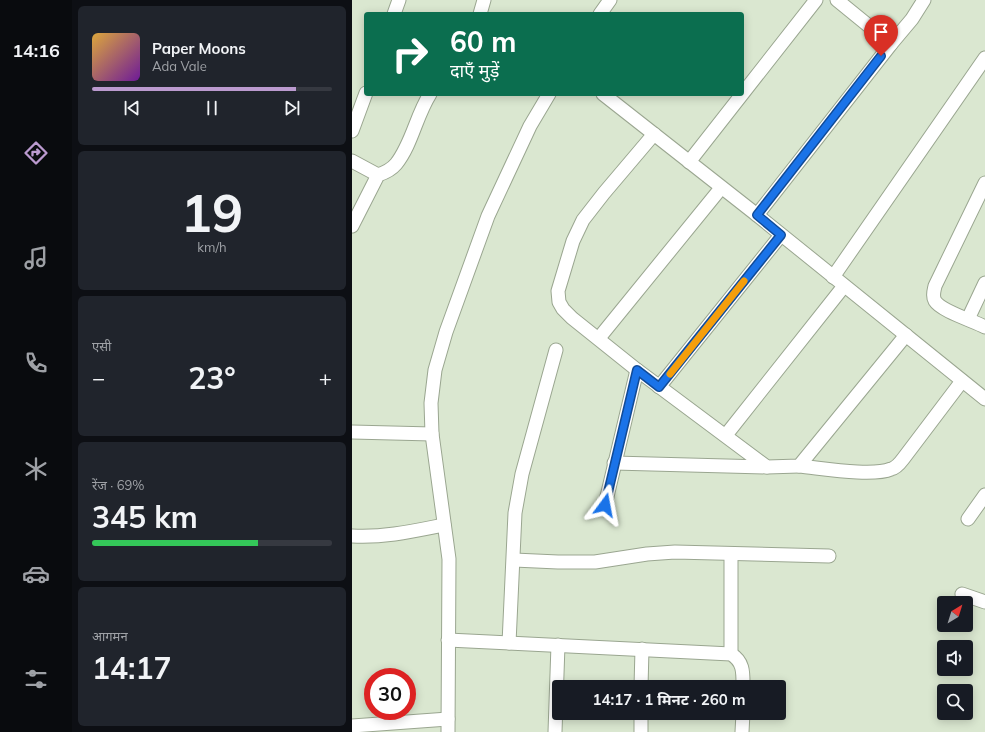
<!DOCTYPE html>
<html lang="hi">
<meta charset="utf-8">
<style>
:root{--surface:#171b24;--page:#20242c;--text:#f1f3f6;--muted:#9ea1a6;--line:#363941;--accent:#bb9acf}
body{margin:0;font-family:Mulish,"Noto Sans Devanagari",sans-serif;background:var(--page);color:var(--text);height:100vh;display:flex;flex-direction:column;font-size:15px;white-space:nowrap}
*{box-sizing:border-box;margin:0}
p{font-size:13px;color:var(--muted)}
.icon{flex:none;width:22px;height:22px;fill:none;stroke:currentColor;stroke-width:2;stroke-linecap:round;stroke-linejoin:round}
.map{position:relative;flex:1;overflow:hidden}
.panel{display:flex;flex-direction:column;gap:6px;padding:6px;background:#0d0f14;width:280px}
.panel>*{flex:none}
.guide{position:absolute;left:12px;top:12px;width:380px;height:84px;border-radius:4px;box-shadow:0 2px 10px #0003;background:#0b6e4f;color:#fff;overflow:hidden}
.needle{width:26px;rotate:38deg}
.tools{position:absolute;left:585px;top:596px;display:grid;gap:8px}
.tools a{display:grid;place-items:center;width:36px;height:36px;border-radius:4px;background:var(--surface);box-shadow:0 2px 10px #0003;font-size:20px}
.speed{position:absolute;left:12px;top:668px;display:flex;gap:8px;font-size:20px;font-weight:700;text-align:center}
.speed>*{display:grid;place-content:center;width:52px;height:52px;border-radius:50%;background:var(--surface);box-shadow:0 2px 10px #0003;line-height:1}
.speed .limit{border:6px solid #d22;background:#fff;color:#111}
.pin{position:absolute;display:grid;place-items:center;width:34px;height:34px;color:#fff;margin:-41px -17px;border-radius:50% 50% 50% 0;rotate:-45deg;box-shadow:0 0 4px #0007}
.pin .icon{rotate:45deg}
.me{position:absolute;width:44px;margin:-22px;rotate:13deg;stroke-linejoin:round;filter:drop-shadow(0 0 3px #0008)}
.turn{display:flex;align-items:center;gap:14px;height:84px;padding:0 20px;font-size:18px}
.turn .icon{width:52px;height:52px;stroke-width:2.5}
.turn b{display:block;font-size:28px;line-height:34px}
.big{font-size:30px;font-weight:700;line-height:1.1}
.panel .card{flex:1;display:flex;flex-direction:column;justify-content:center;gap:6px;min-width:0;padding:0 14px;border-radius:6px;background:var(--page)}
.panel .dial{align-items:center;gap:0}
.dial b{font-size:52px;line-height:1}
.song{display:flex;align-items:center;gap:12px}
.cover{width:48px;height:48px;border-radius:6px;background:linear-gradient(135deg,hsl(40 70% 55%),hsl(280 70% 35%))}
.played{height:4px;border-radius:2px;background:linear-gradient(90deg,var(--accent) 85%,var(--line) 85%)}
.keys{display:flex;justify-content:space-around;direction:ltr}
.heat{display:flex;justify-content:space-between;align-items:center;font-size:22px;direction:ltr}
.charge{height:6px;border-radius:3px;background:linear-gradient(90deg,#34c759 69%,var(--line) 0)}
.trip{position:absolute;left:200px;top:680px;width:234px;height:40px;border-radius:4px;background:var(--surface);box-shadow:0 2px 10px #0003;font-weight:700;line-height:40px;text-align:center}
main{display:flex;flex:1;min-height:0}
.tab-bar{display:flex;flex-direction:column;width:72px;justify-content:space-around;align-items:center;background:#090b0e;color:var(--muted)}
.tab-bar .icon{width:28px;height:28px}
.tab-bar .current{color:var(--accent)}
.tab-bar b{font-size:18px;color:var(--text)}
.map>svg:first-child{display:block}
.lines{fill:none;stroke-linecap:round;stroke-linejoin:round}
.street-casing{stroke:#9aa690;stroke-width:15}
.street{stroke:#fff;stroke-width:13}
.route-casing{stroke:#114b97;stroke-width:10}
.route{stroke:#1a73e8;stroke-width:7}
.slow{stroke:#f59e0b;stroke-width:7}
</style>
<main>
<nav class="tab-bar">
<b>14:16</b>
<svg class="icon current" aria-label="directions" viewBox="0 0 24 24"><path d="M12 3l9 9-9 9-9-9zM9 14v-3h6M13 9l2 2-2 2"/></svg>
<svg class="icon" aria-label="music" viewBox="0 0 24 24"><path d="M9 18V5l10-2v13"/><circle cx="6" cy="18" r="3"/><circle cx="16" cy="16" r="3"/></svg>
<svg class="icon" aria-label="phone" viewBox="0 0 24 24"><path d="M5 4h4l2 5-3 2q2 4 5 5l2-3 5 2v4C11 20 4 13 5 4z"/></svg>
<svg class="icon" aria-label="climate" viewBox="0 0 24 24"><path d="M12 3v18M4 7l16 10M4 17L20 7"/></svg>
<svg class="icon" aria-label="car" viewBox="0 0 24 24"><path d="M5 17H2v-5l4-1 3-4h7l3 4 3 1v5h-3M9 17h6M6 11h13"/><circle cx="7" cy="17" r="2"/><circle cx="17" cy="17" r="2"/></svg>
<svg class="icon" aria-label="filters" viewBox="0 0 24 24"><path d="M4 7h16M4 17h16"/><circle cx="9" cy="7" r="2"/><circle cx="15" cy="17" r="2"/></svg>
</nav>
<section class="panel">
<div class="card">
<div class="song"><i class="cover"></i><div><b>Paper Moons</b><p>Ada Vale</p></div></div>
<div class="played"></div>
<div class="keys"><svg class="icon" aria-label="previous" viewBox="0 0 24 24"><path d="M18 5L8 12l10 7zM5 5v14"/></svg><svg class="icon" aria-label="pause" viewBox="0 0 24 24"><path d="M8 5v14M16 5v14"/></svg><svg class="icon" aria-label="next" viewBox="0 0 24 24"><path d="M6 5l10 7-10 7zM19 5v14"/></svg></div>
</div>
<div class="card dial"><b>19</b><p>km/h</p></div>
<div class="card"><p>एसी</p>
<div class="heat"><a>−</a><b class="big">23°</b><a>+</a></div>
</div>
<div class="card"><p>रेंज · 69%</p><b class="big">345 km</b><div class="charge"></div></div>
<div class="card"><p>आगमन</p><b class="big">14:17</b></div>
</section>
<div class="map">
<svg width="633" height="732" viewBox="0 0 633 732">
<rect width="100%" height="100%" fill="#dae7d0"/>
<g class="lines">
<g class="street-casing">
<g id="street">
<path d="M485,0L539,44L560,19L572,0"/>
<path d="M42,14L47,0"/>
<path d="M128,14L132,0"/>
<path d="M248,14L258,0"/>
<path d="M251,94L405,215L633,399"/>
<path d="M0,131L14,93"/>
<path d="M302,134L252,193L231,220L221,241L206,291L207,302L211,309L220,318L285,370L415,467L447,466L554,335"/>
<path d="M0,161L26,175"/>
<path d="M337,162L464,0"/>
<path d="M633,183L583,286C582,291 580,296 583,301C589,311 622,321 633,327"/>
<path d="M405,215L539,44"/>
<path d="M0,226L26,175C32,173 39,170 44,164C60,144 64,116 78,94"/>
<path d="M481,277L633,58"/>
<path d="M616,319L633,283"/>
<path d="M247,338L369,188"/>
<path d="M307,387L429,235"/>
<path d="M0,432L80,434"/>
<path d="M374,435L492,286"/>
<path d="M262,463L415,467"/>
<path d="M447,466C469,468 520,477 539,469C544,468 548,463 551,459L610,381"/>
<path d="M253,505L285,370"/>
<path d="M616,519L633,495"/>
<path d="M0,536C31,538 62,531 92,525"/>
<path d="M379,554V654"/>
<path d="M162,560L206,562H243L295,554L323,552L477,556"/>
<path d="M610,594L633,602"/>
<path d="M96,640L379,654C392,662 391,673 391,687"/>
<path d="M157,643L163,513L170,474L204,350"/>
<path d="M289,687L290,649"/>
<path d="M0,726L96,719"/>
<path d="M96,732L97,559L80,434L79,403L83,370L94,332L136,216L178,126L197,94"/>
<path d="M203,732L206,645"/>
<path d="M289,732V713"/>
<path d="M390,732L391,713"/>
</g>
</g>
<use href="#street" class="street"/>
</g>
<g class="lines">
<g class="route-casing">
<path id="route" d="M253,505L285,370L307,387L429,235L405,215L529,56"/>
</g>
<use href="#route" class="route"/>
<path class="slow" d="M318,374L392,281"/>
</g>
</svg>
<div class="tools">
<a><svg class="needle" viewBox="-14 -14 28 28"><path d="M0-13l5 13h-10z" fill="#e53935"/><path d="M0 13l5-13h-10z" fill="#9ea1a6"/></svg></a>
<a><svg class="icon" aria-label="sound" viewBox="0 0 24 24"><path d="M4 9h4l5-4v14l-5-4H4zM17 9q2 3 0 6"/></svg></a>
<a><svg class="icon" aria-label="search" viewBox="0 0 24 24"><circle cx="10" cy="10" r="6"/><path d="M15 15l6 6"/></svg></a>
</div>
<div class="speed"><div class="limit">30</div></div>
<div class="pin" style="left:529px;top:56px;background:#d93025"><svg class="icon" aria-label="arrive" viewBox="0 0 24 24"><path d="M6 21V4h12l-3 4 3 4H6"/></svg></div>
<svg class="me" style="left:253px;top:505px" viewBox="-20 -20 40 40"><path d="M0-17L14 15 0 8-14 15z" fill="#1a73e8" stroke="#fff" stroke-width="4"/></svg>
<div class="trip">14:17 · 1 मिनट · 260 m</div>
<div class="guide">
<div class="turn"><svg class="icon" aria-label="right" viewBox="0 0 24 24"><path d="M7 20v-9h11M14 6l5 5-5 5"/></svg><div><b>60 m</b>दाएँ मुड़ें</div></div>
</div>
</div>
</main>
